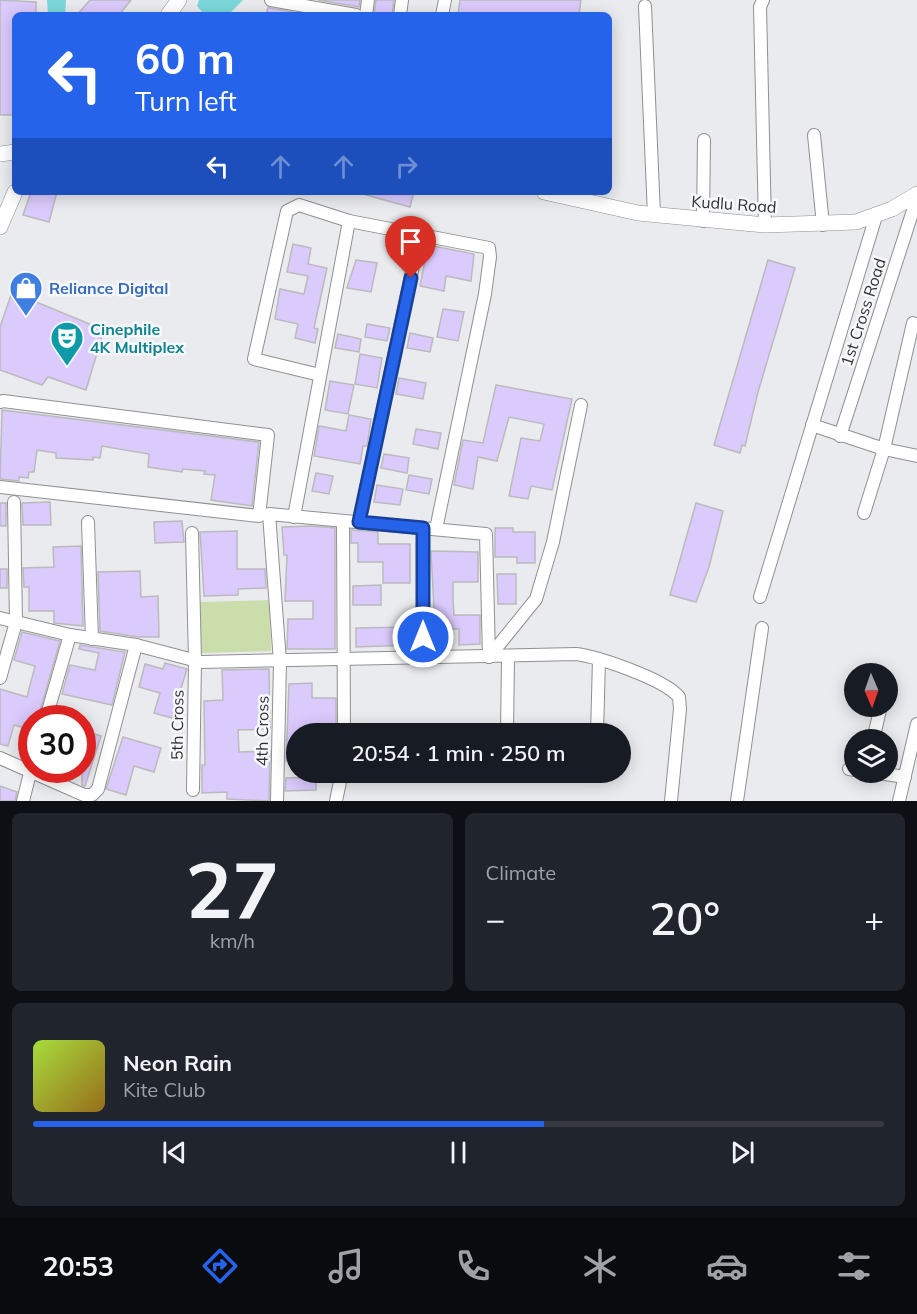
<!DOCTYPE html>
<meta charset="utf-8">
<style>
:root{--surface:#171b24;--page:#20242c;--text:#f1f3f6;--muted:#9ea1a6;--line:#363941;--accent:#2563eb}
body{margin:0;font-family:Mulish,sans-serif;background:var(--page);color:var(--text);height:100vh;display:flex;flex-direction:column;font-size:22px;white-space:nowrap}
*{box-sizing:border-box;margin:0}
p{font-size:20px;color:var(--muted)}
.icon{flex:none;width:33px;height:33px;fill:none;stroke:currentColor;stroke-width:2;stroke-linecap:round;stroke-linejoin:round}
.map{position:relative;height:801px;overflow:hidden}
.side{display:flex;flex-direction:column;gap:12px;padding:12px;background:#0d0f14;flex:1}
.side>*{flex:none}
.banner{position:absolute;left:12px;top:12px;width:600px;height:183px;border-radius:9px;box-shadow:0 3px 15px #0003;background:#2563eb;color:#fff;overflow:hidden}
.needle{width:39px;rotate:178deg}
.controls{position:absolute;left:844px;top:663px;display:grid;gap:12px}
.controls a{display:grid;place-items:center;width:54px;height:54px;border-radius:50%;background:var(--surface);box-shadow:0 3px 15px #0003;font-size:30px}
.speed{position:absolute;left:18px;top:705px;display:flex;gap:12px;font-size:30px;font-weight:700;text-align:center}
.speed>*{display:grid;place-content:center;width:78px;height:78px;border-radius:50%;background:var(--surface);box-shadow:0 3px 15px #0003;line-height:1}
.speed .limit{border:9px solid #d22;background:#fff;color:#111}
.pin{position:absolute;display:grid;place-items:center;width:51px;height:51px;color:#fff;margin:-62px -26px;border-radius:50% 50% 50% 0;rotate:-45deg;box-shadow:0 0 6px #0007}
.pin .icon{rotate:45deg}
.me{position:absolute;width:66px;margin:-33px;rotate:0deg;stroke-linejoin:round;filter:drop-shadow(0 0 4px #0008)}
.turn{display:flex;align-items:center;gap:21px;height:126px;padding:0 24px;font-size:27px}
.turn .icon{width:78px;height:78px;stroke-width:2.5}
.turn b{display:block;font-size:42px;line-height:51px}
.lanes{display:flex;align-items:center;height:57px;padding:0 24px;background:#0003;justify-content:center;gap:30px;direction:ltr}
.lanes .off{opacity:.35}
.big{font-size:45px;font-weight:600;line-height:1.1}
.side .tile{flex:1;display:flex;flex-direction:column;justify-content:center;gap:9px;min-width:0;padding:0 21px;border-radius:9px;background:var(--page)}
.side .dial{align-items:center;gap:0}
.dial b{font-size:78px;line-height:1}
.song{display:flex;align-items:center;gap:18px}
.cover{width:72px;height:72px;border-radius:9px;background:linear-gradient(135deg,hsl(80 70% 55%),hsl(40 70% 35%))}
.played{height:6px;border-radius:3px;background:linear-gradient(90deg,var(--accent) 60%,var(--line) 60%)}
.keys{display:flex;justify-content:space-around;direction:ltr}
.heat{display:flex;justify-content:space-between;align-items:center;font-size:33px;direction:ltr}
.side .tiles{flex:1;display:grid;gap:12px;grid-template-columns:1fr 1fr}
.tile:last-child{grid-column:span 2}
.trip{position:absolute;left:286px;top:723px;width:345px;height:60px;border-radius:30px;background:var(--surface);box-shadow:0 3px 15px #0003;font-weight:600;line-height:60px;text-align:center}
.tabs{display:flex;height:96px;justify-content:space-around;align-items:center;background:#090b0e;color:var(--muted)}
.tabs .icon{width:42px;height:42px}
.tabs .on{color:var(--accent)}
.tabs b{font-size:27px;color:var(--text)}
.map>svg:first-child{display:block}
.green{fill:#caddaa}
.water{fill:#7bd8da}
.building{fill:#dbcafc;stroke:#bbbabd;stroke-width:1.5}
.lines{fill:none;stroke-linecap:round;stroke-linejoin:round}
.minor-casing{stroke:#8f9093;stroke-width:14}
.tertiary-casing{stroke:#8f9093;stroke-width:16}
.minor{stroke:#fff;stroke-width:12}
.tertiary{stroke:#fff;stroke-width:15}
.route-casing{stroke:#184099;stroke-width:15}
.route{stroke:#2563eb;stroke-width:10}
.labels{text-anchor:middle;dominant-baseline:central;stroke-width:5;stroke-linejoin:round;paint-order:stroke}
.street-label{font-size:16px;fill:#313132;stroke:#f7f8fb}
.shop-label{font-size:16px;font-weight:bold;fill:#366cbe;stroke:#f7f8fb;text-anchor:start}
.culture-label{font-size:16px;font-weight:bold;fill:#0d838f;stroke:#f7f8fb;text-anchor:start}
</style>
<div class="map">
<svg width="917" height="801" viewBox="0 0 917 801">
<rect width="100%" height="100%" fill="#eaebee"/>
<path class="green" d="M270,600L271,651L201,653L199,602Z"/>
<g class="water">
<path d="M47,0H66L65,15H48Z"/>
<path d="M199,0H243L228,15H205L197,6Z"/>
</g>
<g class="building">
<path d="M0,0L36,2V15H15V115H0Z"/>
<path d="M90,0H131L119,15H77Z"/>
<path d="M318,0H360L359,7Z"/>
<path d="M376,0H394L392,15H374Z"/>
<path d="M460,0H581L579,15H458Z"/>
<path d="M268,7L270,8L309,15H266Z"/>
<path d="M31,192H57L49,222L23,215Z"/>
<path d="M366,192H414L410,207L366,195Z"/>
<path d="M293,244L311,248L308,264L327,268L314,328L318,329L315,343L295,338L298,324L275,319L280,289L304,294L308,276L287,272Z"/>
<path d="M428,245L474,254L471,281L446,276L444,291L420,286Z"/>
<path d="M356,260L377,263L371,292L347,288Z"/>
<path d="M768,260L795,268L758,392L745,446L742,445L740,453L714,445Z"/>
<path d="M12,292L104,330L86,390L48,377L42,385L0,370V327Z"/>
<path d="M443,309L464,312L458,341L437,337Z"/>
<path d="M367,324L390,328L387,341L365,337Z"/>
<path d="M410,333L433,338L430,352L407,348Z"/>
<path d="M338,334L361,339L359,352L335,348Z"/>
<path d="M360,354L382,358L377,388L355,384Z"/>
<path d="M399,378L426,383L423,399L396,394Z"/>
<path d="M330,381L354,385L348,414L325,410Z"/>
<path d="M496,385L572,399L552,490L531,486L528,499L509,496L521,438L540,441L544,424L509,417L497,461L478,457L473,489L454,485L463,440L483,443Z"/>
<path d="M2,410L259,442L252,506L211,500L215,475L204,474L205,471L183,469L182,472L148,467L149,454L102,446L100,458L93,457V460L56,458V453L37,450L34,472H29L28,478L19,477V481L0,479Z"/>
<path d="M349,415L371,419L367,446H363L360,464L314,456L319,426L346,431Z"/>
<path d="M416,429L441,433L438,449L413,444Z"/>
<path d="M384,454L409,458L407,473L381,468Z"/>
<path d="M316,473L333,476L329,494L312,491Z"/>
<path d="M409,475L432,479L429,494L406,490Z"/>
<path d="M377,485L403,489L400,505L374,502Z"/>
<path d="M50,502L51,525H23L22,503Z"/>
<rect x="0" y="503" width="6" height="23"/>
<path d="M696,503L723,511L709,567L696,602L670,595Z"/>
<path d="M182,521L184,542L155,543L154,522Z"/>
<path d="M310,526L335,528V649H287L288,619H313V601H285L287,555H284L282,527Z"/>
<path d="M495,528H513V532H535V563H517V557H495Z"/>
<path d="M351,530L378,532V544H410V583H383V562H358V543H351Z"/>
<path d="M237,531V569H265L266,588L238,589V595L204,596L200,532Z"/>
<path d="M81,546L83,626L54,623V611H29V587H24L23,568L54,567L53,547Z"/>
<path d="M431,551L478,552V582H453V600L454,615H480V644L459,645V629H435Z"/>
<rect x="0" y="569" width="7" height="19"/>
<path d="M140,571L141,597L158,596L159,637H138L100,631L98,572Z"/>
<path d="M497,574H516V604H498Z"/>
<path d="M381,585V605H353V586Z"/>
<path d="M410,627V645L356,647V628Z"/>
<path d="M22,632L60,641L38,718H32V730L14,725L8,746L0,744V689L27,697L35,666L14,660Z"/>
<path d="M80,645L125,652L112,705L62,694L70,665L95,670L99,653L79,649Z"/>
<path d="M165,663L187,669L172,718L154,713L160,693L139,687L145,664L163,669Z"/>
<path d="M269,669L270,729L238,730L239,752L270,751L269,801L227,799V792L202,793V765H205L204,701L223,700L222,670Z"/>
<path d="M312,683V698H336V729L297,734V761H286L289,684Z"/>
<path d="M82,730L101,736L85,786L82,785Z"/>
<path d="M123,737L161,748L154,772L134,766L126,795L106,789Z"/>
<path d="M316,777V790L285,791L286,778Z"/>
<path d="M0,786L17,792L15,801H0Z"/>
</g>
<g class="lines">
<g class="minor-casing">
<g id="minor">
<path d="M271,0L356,15"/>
<path d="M763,0L760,7L765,225"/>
<path d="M645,6L654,215"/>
<path d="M366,15L368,0"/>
<path d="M400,15L402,0"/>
<path d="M442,15L445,0"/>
<path d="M814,135L823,225"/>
<path d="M703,221L704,140"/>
<path d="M320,375L254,359L287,211L299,205L349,221L489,248L490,257L485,294L436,529"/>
<path d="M0,402L3,401L268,435L259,516L0,487"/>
<path d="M812,425L884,449L917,456"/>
<path d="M840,436L917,198"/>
<path d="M864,513L884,449L913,323"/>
<path d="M294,517L349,221"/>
<path d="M343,521L344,734"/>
<path d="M88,522L92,639"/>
<path d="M359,522L420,233"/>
<path d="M192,533L195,661L193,790"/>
<path d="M760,597L876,216"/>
<path d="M0,618L70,635L136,645"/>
<path d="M489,657L536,599L553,542L581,405"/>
<path d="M423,659V528"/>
<path d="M0,678L16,622L14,502"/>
<path d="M46,718L70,635"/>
<path d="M507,734L508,657"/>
<path d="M597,734L599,659"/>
<path d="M873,740L881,706"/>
<path d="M0,758L84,795H92L98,789L136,645L201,662L576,654C599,657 664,679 679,697L680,709L671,801"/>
<path d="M849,769L855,770"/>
<path d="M872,772L905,777"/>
<path d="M23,801L32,765"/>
<path d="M277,801L280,662L269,514L486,534L489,657"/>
<path d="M336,801L342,772"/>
<path d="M737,801L762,628"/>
<path d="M899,801L917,724"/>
</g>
</g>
<g class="tertiary-casing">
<g id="tertiary">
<path d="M168,15L179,0"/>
<path d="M0,154L15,152"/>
<path d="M544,192L638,213L765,225L856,222L892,209L917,194"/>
<path d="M0,227L15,192"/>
</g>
</g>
<use href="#minor" class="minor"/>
<use href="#tertiary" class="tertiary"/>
</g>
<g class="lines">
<g class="route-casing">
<path id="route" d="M411,278L359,522L423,528V637"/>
</g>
<use href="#route" class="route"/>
</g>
<defs>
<g id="shop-pin" transform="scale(1.725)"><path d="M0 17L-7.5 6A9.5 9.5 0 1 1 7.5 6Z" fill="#3f7fe0" stroke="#f7f8fb"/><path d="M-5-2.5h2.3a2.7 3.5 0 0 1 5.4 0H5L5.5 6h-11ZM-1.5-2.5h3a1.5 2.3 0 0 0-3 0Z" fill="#fff"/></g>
<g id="theatre-pin" transform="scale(1.725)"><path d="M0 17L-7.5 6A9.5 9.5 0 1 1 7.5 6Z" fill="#0f9aa8" stroke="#f7f8fb"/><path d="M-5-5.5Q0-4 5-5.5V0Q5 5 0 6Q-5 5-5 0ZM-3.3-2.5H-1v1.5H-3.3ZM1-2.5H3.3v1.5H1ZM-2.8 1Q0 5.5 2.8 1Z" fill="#fff"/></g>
</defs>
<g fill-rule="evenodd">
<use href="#shop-pin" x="26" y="288"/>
<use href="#theatre-pin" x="67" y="338"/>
</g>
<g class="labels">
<g class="street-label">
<text transform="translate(734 204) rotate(4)">Kudlu Road</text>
<text transform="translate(863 312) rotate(-72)">1st Cross Road</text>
<text transform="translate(177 725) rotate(-89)">5th Cross</text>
<text transform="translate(262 731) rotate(-89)">4th Cross</text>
</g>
<g class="shop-label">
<text x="49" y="288">Reliance Digital</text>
</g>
<g class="culture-label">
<text x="90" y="329">Cinephile<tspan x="90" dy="18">4K Multiplex</tspan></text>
</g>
</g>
</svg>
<div class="controls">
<a><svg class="needle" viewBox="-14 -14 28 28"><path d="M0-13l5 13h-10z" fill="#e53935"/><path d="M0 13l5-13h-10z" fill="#9ea1a6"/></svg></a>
<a><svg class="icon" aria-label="layers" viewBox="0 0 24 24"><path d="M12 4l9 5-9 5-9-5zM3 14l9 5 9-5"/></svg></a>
</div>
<div class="speed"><div class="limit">30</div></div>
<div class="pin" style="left:411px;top:278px;background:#d93025"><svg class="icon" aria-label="arrive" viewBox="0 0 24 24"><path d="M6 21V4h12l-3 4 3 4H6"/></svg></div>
<svg class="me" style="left:423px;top:637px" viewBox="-20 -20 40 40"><circle r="17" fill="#2563eb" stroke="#fff" stroke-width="3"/><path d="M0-11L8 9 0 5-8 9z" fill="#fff"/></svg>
<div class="trip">20:54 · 1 min · 250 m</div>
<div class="banner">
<div class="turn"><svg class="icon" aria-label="left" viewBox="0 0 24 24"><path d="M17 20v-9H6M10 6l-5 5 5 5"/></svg><div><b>60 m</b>Turn left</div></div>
<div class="lanes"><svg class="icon" aria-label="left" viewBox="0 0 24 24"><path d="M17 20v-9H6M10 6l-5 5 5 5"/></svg><svg class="icon off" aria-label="ahead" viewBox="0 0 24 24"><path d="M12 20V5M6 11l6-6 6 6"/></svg><svg class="icon off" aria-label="ahead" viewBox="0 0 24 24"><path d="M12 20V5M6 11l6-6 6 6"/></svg><svg class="icon off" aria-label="right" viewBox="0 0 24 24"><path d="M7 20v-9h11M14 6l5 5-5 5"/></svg></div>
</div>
</div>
<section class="side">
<div class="tiles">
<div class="tile dial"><b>27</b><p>km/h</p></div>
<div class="tile"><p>Climate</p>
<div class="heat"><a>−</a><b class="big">20°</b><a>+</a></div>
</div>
<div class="tile">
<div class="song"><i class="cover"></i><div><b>Neon Rain</b><p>Kite Club</p></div></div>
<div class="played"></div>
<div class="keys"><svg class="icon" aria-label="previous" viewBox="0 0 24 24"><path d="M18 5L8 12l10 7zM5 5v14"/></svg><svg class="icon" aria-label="pause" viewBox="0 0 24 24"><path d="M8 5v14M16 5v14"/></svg><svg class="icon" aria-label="next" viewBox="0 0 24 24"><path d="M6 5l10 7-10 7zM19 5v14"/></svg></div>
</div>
</div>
</section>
<nav class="tabs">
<b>20:53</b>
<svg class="icon on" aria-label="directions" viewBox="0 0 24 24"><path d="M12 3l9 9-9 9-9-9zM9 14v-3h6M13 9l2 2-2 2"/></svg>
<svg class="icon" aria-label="music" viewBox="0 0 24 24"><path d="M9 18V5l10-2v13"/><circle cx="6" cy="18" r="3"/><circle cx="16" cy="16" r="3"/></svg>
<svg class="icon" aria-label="phone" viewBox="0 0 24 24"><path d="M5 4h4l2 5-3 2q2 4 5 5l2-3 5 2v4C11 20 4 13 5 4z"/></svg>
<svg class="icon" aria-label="climate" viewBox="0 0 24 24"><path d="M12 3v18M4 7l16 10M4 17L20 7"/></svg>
<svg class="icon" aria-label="car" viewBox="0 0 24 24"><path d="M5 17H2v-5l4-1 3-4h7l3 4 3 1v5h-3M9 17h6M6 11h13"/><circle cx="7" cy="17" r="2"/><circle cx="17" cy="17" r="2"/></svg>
<svg class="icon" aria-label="filters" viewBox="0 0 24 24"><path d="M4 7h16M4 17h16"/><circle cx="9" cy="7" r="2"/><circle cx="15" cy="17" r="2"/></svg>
</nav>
